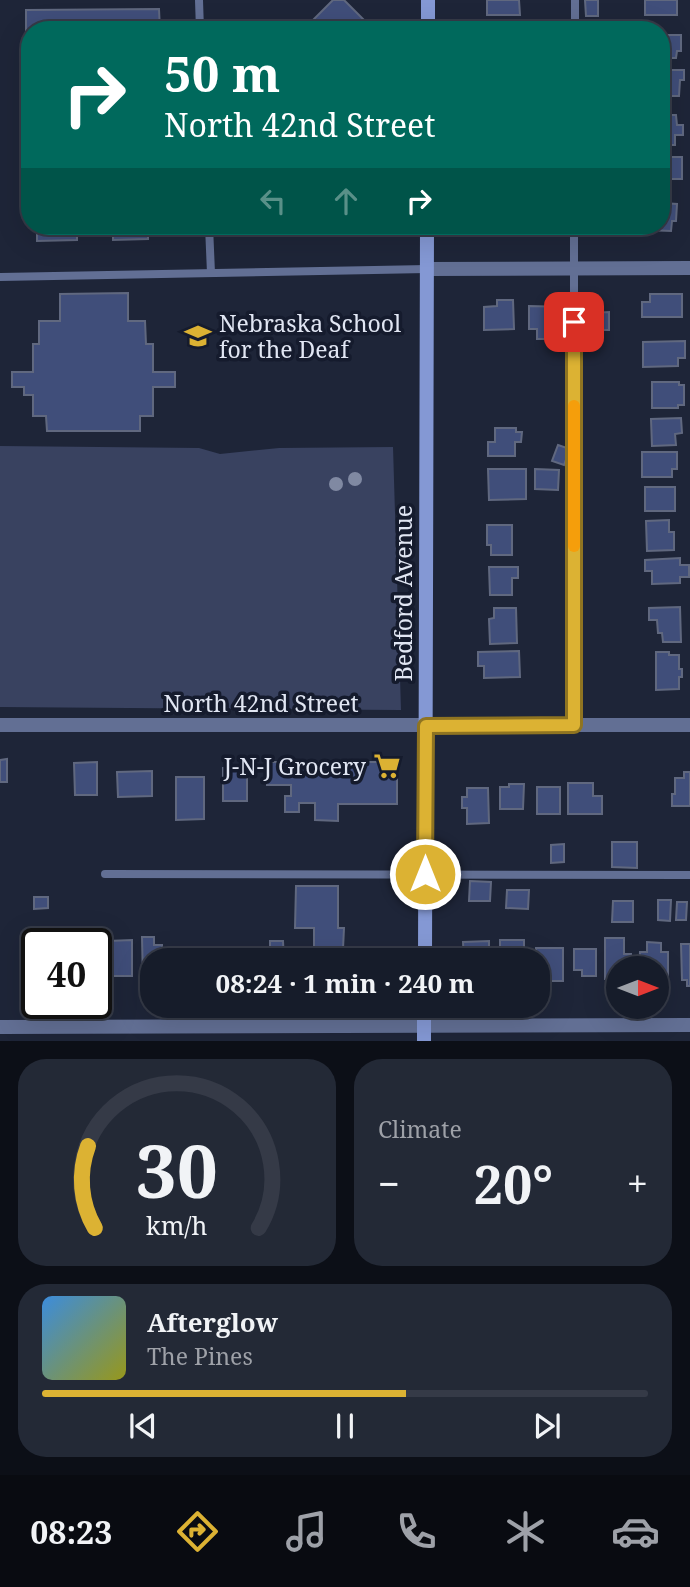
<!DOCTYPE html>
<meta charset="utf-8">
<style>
:root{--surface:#161c2a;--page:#232936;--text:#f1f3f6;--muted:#9ea1a8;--line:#353a47;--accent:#dcb233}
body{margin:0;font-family:"Noto Serif",serif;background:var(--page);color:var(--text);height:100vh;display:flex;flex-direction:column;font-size:26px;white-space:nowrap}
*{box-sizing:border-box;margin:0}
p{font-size:23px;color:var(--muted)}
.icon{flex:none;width:38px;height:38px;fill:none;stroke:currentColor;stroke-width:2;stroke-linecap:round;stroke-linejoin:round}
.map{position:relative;height:1041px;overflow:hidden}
.details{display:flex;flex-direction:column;gap:18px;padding:18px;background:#0c0f17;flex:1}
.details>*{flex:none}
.hud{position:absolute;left:21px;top:21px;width:649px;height:214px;border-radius:28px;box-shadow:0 7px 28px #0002,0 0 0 2px var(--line);background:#00695c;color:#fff;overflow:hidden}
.needle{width:46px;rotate:90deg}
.fabs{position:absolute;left:606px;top:956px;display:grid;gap:14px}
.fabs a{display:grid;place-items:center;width:63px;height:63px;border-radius:50%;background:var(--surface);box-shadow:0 7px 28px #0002,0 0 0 2px var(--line);font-size:35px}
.speed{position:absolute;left:21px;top:928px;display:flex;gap:14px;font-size:35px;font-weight:700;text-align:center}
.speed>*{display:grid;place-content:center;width:91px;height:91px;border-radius:50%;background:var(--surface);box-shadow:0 7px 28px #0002,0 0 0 2px var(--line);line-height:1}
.speed .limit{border:4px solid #111;border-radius:10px;background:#fff;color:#111}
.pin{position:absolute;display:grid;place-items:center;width:60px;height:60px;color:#fff;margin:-30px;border-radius:14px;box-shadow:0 4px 10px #0006}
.me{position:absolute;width:77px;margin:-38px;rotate:0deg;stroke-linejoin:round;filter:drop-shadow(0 0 5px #0008)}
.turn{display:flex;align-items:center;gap:24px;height:147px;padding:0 28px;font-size:32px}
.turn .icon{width:91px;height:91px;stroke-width:2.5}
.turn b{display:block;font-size:49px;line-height:60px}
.lanes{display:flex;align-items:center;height:66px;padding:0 28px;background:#0003;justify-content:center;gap:35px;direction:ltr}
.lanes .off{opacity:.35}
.big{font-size:52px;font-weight:700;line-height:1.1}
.details .card{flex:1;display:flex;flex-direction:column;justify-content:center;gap:10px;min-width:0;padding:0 24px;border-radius:28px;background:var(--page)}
.details .dial{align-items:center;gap:0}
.dial svg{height:182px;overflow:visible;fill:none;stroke:var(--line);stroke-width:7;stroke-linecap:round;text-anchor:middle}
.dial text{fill:var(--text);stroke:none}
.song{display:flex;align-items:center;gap:21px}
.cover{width:84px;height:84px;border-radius:10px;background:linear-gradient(135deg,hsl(210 70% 55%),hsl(60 70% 35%))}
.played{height:7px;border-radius:4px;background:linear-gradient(90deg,var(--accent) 60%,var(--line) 60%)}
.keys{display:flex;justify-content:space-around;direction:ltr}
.heat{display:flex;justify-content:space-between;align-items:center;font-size:38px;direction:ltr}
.details .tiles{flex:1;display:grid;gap:18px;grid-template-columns:1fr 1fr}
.card:last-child{grid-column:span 2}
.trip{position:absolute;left:140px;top:948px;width:410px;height:70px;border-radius:28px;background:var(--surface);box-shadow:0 7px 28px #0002,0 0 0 2px var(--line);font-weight:700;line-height:70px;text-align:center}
.tabs{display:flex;height:112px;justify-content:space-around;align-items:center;background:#090b11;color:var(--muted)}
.tabs .icon{width:49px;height:49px}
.tabs .active{color:var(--accent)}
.tabs b{font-size:32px;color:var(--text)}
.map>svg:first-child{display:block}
.green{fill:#394260}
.building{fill:#404e7a;stroke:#60687f;stroke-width:2}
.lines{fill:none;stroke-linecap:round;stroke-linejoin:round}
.lane{stroke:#626f94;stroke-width:8}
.street{stroke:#626f94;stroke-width:14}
.secondary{stroke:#8498d4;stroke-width:14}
.tree{fill:#8089a2}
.route-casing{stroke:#8f7421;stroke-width:18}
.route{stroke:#dcb233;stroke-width:12}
.slow{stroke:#f59e0b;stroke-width:12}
.labels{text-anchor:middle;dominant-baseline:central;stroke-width:7;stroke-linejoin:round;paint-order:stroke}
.poi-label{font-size:23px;fill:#e1e6f3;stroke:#151b2d;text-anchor:start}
.street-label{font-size:23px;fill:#e1e6f3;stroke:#151b2d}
</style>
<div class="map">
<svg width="690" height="1041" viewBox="0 0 690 1041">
<rect width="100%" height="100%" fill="#1e2538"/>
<path class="green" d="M0,446L199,448L220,454L279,448L393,447L401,710L0,707Z"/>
<g class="building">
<path d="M333,0H344L367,23L360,30H303Z"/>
<path d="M487,0H519L520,15H487Z"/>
<path d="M585,0H598V16H586Z"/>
<rect x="645" y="0" width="32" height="15"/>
<path d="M159,9L160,30H30V146H26V10Z"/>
<path d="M551,20L570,21L569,30H551Z"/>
<path d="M662,35H681V51H677L676,58H662Z"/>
<path d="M662,70H684V80H680L679,96H662Z"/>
<path d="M662,115H676L677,125H683V135H675V145H663L662,147Z"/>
<rect x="662" y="157" width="20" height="22"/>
<path d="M662,203L677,204L676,221H672L671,231L645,230V226H662Z"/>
<path d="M37,226H77V240L37,241Z"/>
<path d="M113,226H148V239L113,240Z"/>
<path d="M128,293V321H145L146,344H153V372H175V387H153V416H140V431H47L46,416H33V395H24V387H12V372H33V344H39V321H60V294Z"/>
<path d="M650,294H682V317H642V302H650Z"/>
<path d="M497,300H513L514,329L484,330V307L497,306Z"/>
<path d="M529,306L566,307V331L547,333V339H537V329H529Z"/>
<path d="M609,312V330H591V313Z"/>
<path d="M685,341V358H678V366L643,367V342Z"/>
<path d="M652,382H679V385H684V405H678V408H652Z"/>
<path d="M681,418L682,433L675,434L676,445L652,446L651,419Z"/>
<path d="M495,428H516V432H522L521,442H515V456H488V442H495Z"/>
<path d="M558,445L570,449L564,465L552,461Z"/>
<path d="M642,452H677V469H672V477H642Z"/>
<path d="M488,469H526V499L489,500Z"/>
<path d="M535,469L559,470L558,490L535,489Z"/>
<rect x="645" y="487" width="30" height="24"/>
<path d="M669,520V532H674V550L647,551L646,521Z"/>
<path d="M487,525H512V555H491V545H487Z"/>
<path d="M680,558V565H689V577H680V583L652,584V571H645V560Z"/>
<path d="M489,567H518V578H512V595H490Z"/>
<path d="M680,607L681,642H663L662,633H658L657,620H649V608Z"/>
<path d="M494,608H516L517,643L490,644L489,619L494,618Z"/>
<path d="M519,651L520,677L484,678V666H478V652Z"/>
<path d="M656,652H669V655H679V669H682V677H679V689L656,690Z"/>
<path d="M7,759V782H0V760Z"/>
<path d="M97,762V795H75L74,763Z"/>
<path d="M267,762H397V804H338V821L315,820V803H299V812H285V796H291V785H267Z"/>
<rect x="223" y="768" width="24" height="33"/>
<path d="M152,771V796L118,797L117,772Z"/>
<path d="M684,772H690V806H672V794H675V778H684Z"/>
<path d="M176,777H204V819L176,820Z"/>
<path d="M568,783H593V796H602V814H568Z"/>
<path d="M509,784H524L523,809H500V787H509Z"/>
<rect x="537" y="787" width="23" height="27"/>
<path d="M467,788H488L489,823L467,824V808H462V797H467Z"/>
<path d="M612,842H637V868L612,867Z"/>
<path d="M564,844V862L551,863V845Z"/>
<path d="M470,881L491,882L490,901H469Z"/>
<path d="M296,886H338V928H344L343,949H314V928H295Z"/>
<path d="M507,890H529L528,909L506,908Z"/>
<path d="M34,897H48V908L34,909Z"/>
<path d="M658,900H671L670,921L658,920Z"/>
<path d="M613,901H633V922H612Z"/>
<path d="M677,902H687L686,920H676Z"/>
<path d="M142,937H154V945H162V961H152V983H143Z"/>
<path d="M605,938H624V954H631L632,968H618V978L605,979Z"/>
<path d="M132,940V976H108V941Z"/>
<rect x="500" y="940" width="24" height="21"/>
<path d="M270,941H283L284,961H257V951H270Z"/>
<path d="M489,941V961H464L463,942Z"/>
<path d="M647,942L661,943V952H668V979H656V968H639L640,952H647Z"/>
<path d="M681,944H690V986H687V980H682Z"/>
<path d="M536,948H563V981H537Z"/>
<path d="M574,949H596V976H582V970H574Z"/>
</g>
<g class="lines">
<g class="lane">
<path d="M199,0L200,30"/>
<path d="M575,30V0"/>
<path d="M209,226L211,273"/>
<path d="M0,277L427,269"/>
<path d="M574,725V226"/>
<path d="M105,874L690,875"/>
</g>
<g class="street">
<path d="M427,269L690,268"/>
<path d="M0,725H690"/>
<path d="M0,1027L690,1025"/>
</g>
<g class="secondary">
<path d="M428,30V0"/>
<path d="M425,961L427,226"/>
<path d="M424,1041V1006"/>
</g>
</g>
<g class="tree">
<circle cx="355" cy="479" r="7"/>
<circle cx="336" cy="484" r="7"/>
</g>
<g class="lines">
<g class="route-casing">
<path id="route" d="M425,874L426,726L574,725V322"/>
</g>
<use href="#route" class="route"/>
<path class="slow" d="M574,406V546"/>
</g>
<defs>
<g id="school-bare" transform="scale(2.1)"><path d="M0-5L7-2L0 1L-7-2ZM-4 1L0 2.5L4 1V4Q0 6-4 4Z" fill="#dcb233" stroke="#151b2d" stroke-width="2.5" paint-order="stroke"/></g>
<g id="supermarket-bare" transform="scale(2.1)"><path d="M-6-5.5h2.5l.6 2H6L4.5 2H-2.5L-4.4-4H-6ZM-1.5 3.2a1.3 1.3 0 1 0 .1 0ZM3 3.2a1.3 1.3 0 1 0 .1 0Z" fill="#dcb233" stroke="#151b2d" stroke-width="2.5" paint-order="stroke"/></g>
</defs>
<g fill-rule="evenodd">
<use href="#school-bare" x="198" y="336"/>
<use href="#supermarket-bare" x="387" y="766"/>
</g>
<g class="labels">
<g class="poi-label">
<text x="219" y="323">Nebraska School<tspan x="219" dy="26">for the Deaf</tspan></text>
<text x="366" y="766" text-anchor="end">J-N-J Grocery</text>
</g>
<g class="street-label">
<text transform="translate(403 593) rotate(-90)">Bedford Avenue</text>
<text x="261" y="703">North 42nd Street</text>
</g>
</g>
</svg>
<div class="fabs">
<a><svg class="needle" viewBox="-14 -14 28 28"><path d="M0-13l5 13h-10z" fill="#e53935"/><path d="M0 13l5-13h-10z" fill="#9ea1a8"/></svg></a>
</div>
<div class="speed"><div class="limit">40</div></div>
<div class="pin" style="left:574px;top:322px;background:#d93025"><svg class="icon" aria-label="arrive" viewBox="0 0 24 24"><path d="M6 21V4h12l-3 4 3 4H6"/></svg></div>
<svg class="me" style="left:425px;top:874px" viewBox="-20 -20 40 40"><circle r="17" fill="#dcb233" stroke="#fff" stroke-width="3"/><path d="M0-11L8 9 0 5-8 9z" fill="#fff"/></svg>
<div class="trip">08:24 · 1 min · 240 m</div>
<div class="hud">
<div class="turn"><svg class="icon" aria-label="right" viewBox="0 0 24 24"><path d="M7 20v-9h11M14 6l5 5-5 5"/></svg><div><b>50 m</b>North 42nd Street</div></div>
<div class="lanes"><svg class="icon off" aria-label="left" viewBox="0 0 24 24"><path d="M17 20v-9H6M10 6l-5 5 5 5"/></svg><svg class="icon off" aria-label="ahead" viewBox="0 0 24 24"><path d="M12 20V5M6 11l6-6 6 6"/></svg><svg class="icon" aria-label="right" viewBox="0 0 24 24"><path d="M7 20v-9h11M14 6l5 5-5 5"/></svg></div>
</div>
</div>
<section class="details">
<div class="tiles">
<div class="card dial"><svg viewBox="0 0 100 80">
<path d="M14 69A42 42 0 1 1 86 69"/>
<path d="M14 69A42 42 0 0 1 11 33" stroke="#dcb233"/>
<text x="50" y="56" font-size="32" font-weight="700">30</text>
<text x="50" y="72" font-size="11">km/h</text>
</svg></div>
<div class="card"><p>Climate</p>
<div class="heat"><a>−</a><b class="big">20°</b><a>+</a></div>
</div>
<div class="card">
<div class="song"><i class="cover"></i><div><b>Afterglow</b><p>The Pines</p></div></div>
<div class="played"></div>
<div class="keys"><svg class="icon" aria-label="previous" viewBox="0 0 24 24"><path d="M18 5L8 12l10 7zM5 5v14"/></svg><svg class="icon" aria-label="pause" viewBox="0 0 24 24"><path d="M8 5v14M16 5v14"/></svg><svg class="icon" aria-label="next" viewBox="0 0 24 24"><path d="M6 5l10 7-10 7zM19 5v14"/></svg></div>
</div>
</div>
</section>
<nav class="tabs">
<b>08:23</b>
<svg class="icon active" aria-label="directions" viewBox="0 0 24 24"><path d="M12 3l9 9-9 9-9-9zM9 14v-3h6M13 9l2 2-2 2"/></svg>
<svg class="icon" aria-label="music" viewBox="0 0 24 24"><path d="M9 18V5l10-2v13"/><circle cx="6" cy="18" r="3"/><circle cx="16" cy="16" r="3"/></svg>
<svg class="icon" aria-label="phone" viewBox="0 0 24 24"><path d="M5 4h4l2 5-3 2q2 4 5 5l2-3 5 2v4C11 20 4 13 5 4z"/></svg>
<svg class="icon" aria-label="climate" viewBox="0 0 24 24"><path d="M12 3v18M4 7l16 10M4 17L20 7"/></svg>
<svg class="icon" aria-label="car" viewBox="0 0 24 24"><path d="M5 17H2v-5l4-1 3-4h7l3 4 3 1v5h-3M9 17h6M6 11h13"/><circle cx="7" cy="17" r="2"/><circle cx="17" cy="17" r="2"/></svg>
</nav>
